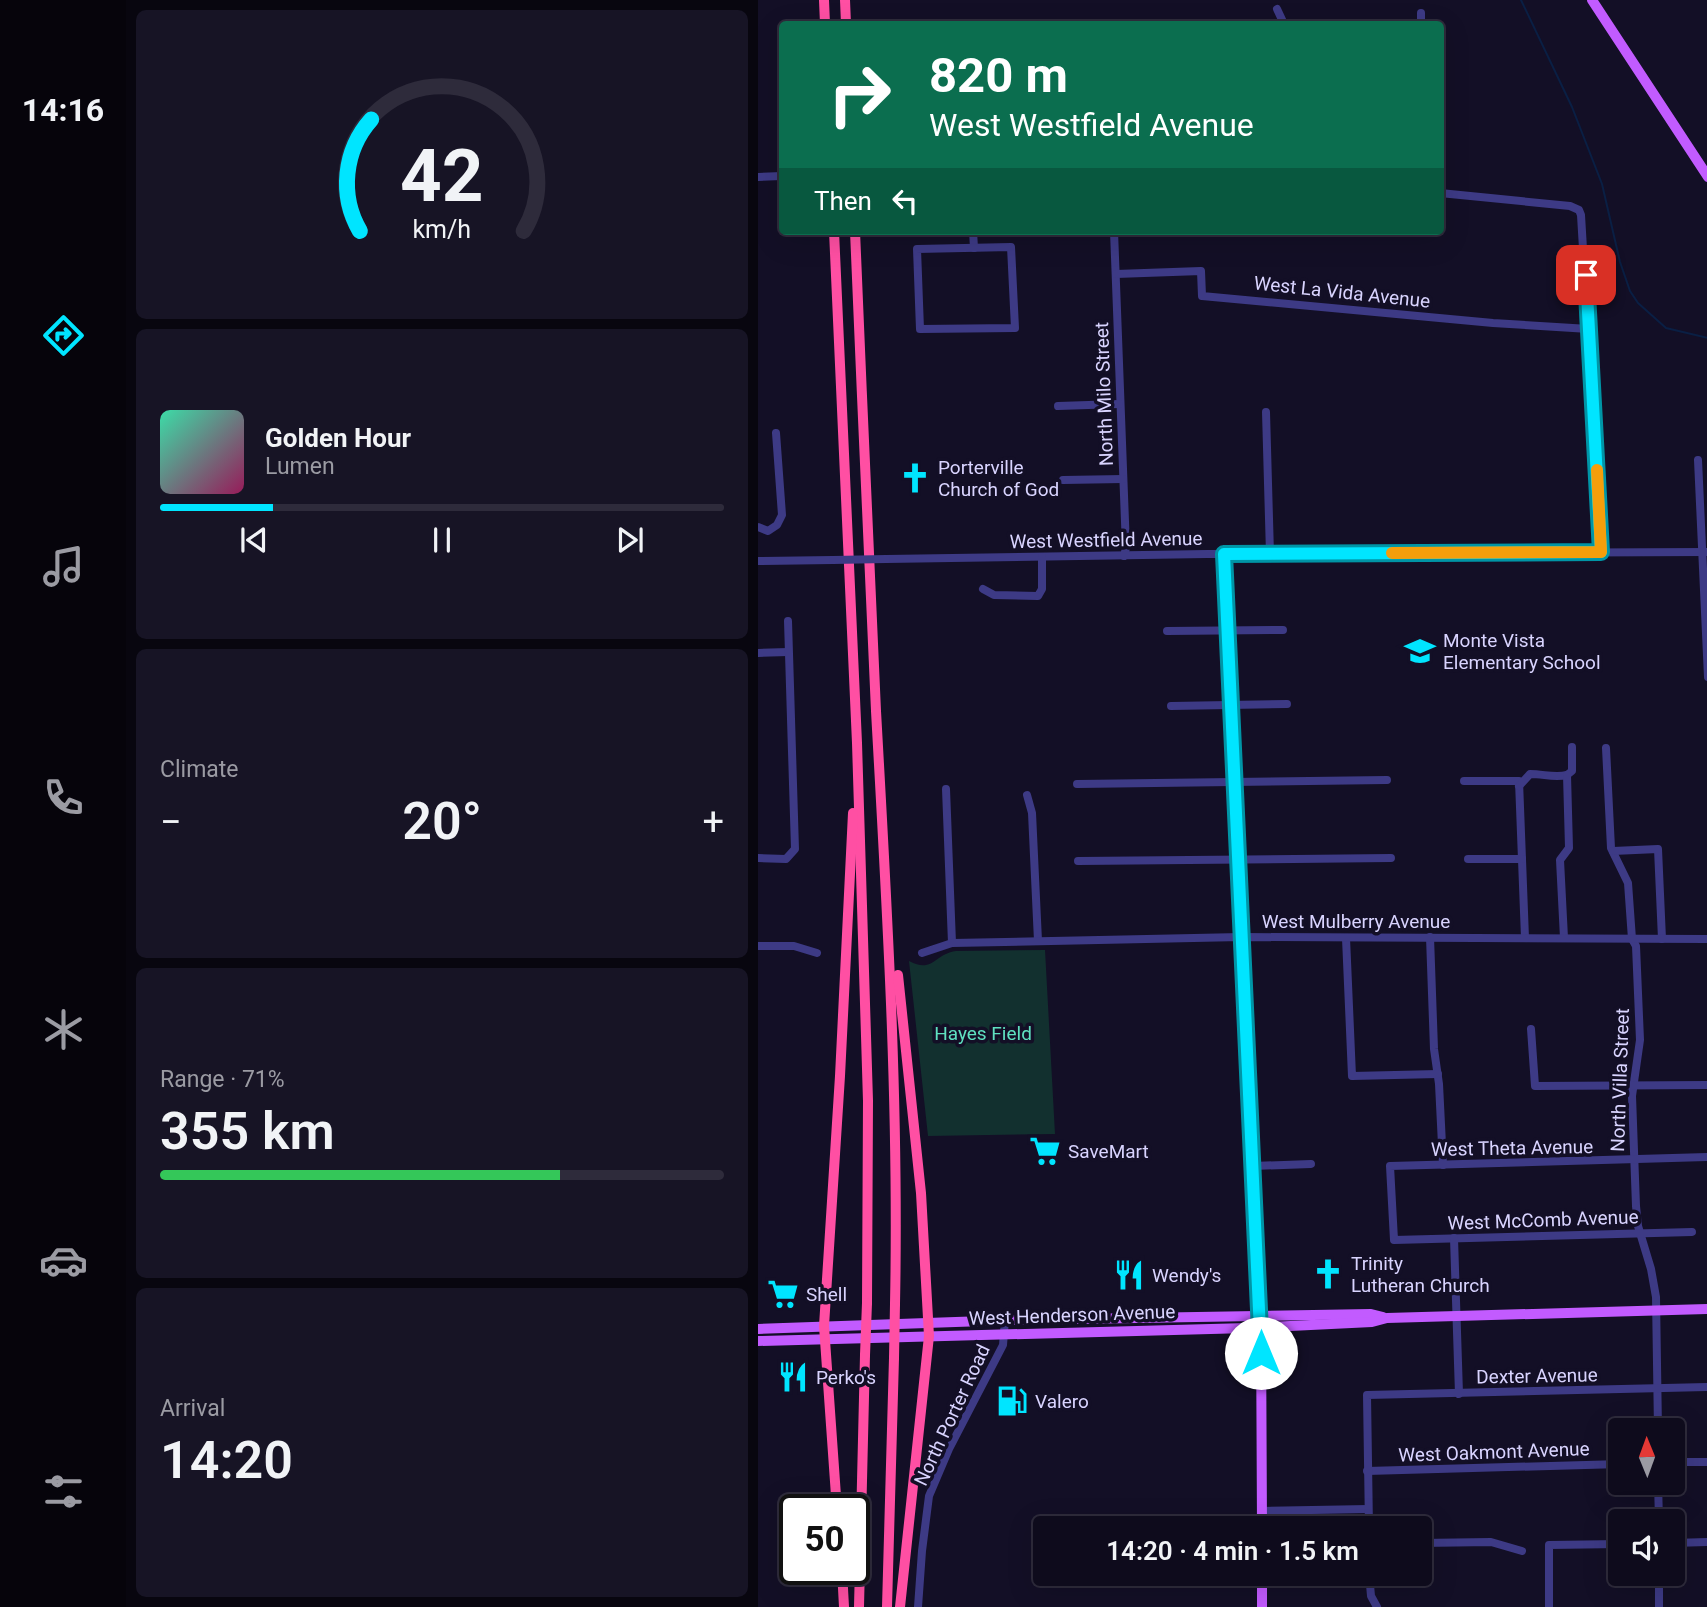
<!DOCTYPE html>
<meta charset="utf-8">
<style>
:root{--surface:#0e0b1c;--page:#171425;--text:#f1f3f6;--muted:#9b9ba3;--line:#2e2b3b;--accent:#00e5ff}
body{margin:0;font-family:Roboto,sans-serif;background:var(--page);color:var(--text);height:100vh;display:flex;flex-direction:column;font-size:26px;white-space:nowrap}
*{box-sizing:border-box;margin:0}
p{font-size:23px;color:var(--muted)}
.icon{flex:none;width:38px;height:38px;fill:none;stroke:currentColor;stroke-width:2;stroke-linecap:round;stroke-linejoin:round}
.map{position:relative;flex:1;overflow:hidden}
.sheet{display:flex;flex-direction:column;gap:10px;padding:10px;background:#08060f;width:632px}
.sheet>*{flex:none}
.hud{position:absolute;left:21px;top:21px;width:665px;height:214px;border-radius:7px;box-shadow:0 7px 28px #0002,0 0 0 2px var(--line);background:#0b6e4f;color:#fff;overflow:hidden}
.needle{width:46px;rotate:359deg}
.buttons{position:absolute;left:850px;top:1418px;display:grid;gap:14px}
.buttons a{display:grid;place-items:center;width:77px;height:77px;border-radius:7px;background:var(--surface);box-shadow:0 7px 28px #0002,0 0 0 2px var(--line);font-size:35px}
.speed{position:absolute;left:21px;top:1494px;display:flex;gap:14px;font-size:35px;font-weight:700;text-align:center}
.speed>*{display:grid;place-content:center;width:91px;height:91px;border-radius:50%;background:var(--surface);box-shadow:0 7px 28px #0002,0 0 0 2px var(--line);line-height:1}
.speed .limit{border:4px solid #111;border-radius:10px;background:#fff;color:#111}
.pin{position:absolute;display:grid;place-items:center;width:60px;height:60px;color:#fff;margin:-30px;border-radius:14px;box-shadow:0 4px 10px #0006}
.me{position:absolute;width:77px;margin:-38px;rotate:0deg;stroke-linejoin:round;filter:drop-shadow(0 0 5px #0008)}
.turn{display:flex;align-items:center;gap:24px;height:147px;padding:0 35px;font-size:32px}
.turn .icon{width:91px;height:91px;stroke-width:2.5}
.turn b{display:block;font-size:49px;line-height:60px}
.then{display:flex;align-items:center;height:66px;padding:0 35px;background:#0003;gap:14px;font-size:26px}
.big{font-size:52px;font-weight:600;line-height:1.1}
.sheet .tile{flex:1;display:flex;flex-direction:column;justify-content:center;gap:10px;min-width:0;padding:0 24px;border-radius:10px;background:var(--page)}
.sheet .dial{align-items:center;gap:0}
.dial svg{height:182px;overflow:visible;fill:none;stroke:var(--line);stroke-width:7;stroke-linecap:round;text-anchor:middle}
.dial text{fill:var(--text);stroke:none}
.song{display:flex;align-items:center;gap:21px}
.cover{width:84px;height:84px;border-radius:10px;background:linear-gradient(135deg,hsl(160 70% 55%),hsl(330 70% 35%))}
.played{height:7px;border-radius:4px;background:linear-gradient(90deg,var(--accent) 20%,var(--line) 20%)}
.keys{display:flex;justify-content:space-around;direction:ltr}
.heat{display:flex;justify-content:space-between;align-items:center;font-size:38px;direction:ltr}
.charge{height:10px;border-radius:5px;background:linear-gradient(90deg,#34c759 71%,var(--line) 0)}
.trip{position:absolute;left:275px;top:1516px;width:399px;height:70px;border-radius:7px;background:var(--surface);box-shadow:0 7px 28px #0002,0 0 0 2px var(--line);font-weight:600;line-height:70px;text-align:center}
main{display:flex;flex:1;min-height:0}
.dock{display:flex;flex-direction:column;width:126px;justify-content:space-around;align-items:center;background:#06040b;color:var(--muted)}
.dock .icon{width:49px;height:49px}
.dock .selected{color:var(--accent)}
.dock b{font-size:32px;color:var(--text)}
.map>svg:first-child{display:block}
.green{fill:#12302f}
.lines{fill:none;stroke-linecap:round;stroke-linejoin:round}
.stream{stroke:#0a1f44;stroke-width:2}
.minor{stroke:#3d3a85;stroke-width:8}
.major{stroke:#c25bff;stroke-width:10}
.highway{stroke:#ff4fa3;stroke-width:10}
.minor-bridge{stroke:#3d3a85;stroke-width:8}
.highway-bridge{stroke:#ff4fa3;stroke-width:10}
.route-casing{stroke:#0095a6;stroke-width:18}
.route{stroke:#00e5ff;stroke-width:12}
.slow{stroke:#f59e0b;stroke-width:12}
.labels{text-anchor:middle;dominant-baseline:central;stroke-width:7;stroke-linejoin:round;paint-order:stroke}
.street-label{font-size:19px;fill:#d9d4ff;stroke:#130f26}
.poi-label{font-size:19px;fill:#d9d4ff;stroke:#130f26;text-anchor:start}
.park-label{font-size:19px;fill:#5fe0c0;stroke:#130f26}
</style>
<main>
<nav class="dock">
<b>14:16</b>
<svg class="icon selected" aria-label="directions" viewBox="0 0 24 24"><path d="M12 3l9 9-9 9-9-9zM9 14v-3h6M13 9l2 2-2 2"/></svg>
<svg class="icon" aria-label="music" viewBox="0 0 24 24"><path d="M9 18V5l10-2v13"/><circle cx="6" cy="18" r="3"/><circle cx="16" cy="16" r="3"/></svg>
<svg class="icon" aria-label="phone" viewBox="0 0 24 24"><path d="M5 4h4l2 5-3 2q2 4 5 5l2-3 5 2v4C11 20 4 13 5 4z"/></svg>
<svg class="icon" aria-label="climate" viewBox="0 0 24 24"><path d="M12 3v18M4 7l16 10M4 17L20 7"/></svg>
<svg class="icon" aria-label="car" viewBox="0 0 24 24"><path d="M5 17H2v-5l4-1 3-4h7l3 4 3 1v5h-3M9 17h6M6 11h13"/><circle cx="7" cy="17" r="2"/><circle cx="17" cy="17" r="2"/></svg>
<svg class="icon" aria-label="filters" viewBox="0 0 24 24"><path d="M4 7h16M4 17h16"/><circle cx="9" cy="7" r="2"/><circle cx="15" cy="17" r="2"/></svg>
</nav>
<section class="sheet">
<div class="tile dial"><svg viewBox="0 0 100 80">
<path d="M14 69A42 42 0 1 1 86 69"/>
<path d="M14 69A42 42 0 0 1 19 20" stroke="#00e5ff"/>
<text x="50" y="56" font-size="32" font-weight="700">42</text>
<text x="50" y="72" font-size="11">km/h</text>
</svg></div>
<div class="tile">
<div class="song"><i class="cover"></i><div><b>Golden Hour</b><p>Lumen</p></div></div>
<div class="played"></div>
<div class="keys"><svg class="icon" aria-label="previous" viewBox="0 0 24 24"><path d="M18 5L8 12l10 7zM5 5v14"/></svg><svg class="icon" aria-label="pause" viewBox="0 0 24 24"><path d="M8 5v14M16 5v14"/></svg><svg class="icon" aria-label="next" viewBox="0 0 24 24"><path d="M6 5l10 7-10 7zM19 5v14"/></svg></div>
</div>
<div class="tile"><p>Climate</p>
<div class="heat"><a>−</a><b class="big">20°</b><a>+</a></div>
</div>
<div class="tile"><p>Range · 71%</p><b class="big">355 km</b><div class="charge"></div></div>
<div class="tile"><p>Arrival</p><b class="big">14:20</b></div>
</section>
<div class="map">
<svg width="950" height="1607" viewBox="0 0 950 1607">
<rect width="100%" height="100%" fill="#130f26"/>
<path class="green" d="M287,950L297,1134L170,1136L151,961C175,974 176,954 198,951Z"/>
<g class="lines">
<path class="stream" d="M763,0L814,107L844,184L862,262L872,291L880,303L908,328L950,338"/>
<g class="minor">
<path d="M519,9L526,24"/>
<path d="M663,13V24"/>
<path d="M0,177L24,176"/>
<path d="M682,193L812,206L821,210L823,215L843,552"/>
<path d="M215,231L216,248"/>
<path d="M356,231L368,548L366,556"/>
<path d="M253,247L257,328L162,329L159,249Z"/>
<path d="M358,274L443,271L444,296L735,323L831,329"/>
<path d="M300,406L361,404"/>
<path d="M508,412L512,554"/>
<path d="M940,460L950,677"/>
<path d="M305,480L365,479"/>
<path d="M0,527L10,531L19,525L24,515L18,433"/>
<path d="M466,554L503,1315"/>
<path d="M128,559L449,554L950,552"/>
<path d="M0,561L75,560"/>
<path d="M225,589L236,595L280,596L284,589V557"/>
<path d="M409,631L525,630"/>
<path d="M0,653L30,652"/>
<path d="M413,706L529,704"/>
<path d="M848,748L853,848L870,883L874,939L878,946L882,1040L874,1096L878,1206L880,1226L893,1269L898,1297L900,1430"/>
<path d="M706,781H761L767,938"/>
<path d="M319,784L629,780"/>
<path d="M761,786L772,774C786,774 796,778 809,775"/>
<path d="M188,789L194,943"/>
<path d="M269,795L274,813L280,941"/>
<path d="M855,851L900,849L904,939"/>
<path d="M0,858L28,859L37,849L30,621"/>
<path d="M710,859H764"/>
<path d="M320,861L633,858"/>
<path d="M672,937L676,1049L681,1084L685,1165"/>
<path d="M588,938L594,1076L680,1074"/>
<path d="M806,938L802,860L811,848L809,775L814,771V747"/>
<path d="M0,946H36L59,953"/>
<path d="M164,953L194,943L483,937L950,939"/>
<path d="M773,1029L777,1086L950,1085"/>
<path d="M495,1166L553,1164"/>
<path d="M934,1232L636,1240L632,1166L950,1157"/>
<path d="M696,1238L701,1394"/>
<path d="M915,1462H950"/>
<path d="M609,1471L863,1464"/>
<path d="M900,1482L901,1521"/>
<path d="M504,1511L610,1509"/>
<path d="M611,1528L609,1395L950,1387"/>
<path d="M662,1543L733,1542L764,1551"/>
<path d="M915,1543L950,1542"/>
<path d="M611,1573L613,1596L619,1607"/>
<path d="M160,1607L164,1551L171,1496L191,1449L245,1345L247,1320"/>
<path d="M791,1607V1545L863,1544"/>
<path d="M901,1607V1573"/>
</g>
<g class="major">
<path d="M834,0L950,177"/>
<path d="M503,1322L504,1528"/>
<path d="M0,1329L255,1320L613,1314L625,1317"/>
<path d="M0,1341L490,1328L614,1322L629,1318L950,1309"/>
<path d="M504,1573V1607"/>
</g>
<g class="highway">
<path d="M66,0L67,24"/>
<path d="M87,0L88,24"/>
<path d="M76,231L99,743L110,1101L109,1303"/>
<path d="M97,231C104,391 110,551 118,711C129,908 141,1105 137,1304"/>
<path d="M140,975L163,1193L171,1336L142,1607"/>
<path d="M79,1510L66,1326L82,1076L95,813"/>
<path d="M84,1570L86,1607"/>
<path d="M101,1607L107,1355"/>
<path d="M129,1607L136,1358"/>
</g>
<path class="minor-bridge" d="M75,560L128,559"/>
<g class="highway-bridge">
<path d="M107,1355L109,1303"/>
<path d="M136,1358L137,1304"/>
</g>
</g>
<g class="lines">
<g class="route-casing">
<path id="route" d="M503,1353L466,554L843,552L828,275"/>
</g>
<use href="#route" class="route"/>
<path class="slow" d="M634,553L843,552L839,470"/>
</g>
<defs>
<g id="church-bare" transform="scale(2.415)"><path d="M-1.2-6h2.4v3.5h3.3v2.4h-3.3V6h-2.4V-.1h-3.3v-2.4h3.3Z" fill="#00e5ff" stroke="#130f26" stroke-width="2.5" paint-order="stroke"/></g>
<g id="school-bare" transform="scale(2.415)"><path d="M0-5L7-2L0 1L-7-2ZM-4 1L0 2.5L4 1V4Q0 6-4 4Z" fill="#00e5ff" stroke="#130f26" stroke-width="2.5" paint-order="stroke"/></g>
<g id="supermarket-bare" transform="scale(2.415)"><path d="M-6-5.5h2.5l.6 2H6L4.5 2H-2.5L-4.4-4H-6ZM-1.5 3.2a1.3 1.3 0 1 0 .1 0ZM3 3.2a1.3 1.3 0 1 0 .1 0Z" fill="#00e5ff" stroke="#130f26" stroke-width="2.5" paint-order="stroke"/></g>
<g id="restaurant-bare" transform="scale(2.415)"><path d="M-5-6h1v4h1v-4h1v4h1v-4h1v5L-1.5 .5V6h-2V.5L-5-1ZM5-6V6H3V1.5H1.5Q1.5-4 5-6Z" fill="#00e5ff" stroke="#130f26" stroke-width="2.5" paint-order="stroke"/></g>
<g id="fuel-bare" transform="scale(2.415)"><path d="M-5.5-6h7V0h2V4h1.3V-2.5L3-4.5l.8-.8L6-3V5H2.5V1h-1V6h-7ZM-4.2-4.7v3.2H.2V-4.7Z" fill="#00e5ff" stroke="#130f26" stroke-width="2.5" paint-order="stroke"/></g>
</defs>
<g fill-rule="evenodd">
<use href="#church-bare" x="157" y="478"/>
<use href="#school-bare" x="662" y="651"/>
<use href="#supermarket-bare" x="287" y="1151"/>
<use href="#church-bare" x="570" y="1274"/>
<use href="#restaurant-bare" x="371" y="1275"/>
<use href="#supermarket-bare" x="25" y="1294"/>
<use href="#restaurant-bare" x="35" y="1377"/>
<use href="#fuel-bare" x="254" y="1401"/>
</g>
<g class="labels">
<g class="street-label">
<text transform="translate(584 292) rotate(6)">West La Vida Avenue</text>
<text transform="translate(346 394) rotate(-92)">North Milo Street</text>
<text transform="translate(348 540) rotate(-1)">West Westfield Avenue</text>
<text x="598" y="921">West Mulberry Avenue</text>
<text transform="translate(862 1080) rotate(-88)">North Villa Street</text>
<text transform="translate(754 1148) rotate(-1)">West Theta Avenue</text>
<text transform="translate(785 1220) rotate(-2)">West McComb Avenue</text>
<text transform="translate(314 1315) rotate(-2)">West Henderson Avenue</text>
<text transform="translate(779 1376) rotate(-1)">Dexter Avenue</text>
<text transform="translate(194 1415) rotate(-65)">North Porter Road</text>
<text transform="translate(736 1452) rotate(-2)">West Oakmont Avenue</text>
</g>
<g class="poi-label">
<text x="180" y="467">Porterville<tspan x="180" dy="22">Church of God</tspan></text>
<text x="685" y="640">Monte Vista<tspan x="685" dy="22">Elementary School</tspan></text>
<text x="310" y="1151">SaveMart</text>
<text x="593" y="1263">Trinity<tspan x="593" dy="22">Lutheran Church</tspan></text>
<text x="394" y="1275">Wendy's</text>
<text x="48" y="1294">Shell</text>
<text x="58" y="1377">Perko's</text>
<text x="277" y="1401">Valero</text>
</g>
<g class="park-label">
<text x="225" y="1033">Hayes Field</text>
</g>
</g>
</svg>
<div class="buttons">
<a><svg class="needle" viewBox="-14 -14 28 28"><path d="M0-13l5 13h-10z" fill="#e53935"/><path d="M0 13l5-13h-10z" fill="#9b9ba3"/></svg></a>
<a><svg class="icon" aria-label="sound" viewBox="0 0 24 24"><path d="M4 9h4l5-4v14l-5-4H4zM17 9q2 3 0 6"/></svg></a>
</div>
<div class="speed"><div class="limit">50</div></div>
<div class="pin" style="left:828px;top:275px;background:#d93025"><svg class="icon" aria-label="arrive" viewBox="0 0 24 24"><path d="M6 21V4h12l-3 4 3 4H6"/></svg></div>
<svg class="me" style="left:503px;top:1353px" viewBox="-20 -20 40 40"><circle r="19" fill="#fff"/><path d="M0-13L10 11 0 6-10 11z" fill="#00e5ff"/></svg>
<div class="trip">14:20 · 4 min · 1.5 km</div>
<div class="hud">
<div class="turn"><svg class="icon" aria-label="right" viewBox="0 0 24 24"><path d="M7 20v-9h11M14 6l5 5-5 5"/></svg><div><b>820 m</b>West Westfield Avenue</div></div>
<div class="then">Then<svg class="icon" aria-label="left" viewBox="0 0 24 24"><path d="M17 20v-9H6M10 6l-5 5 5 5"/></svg></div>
</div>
</div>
</main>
